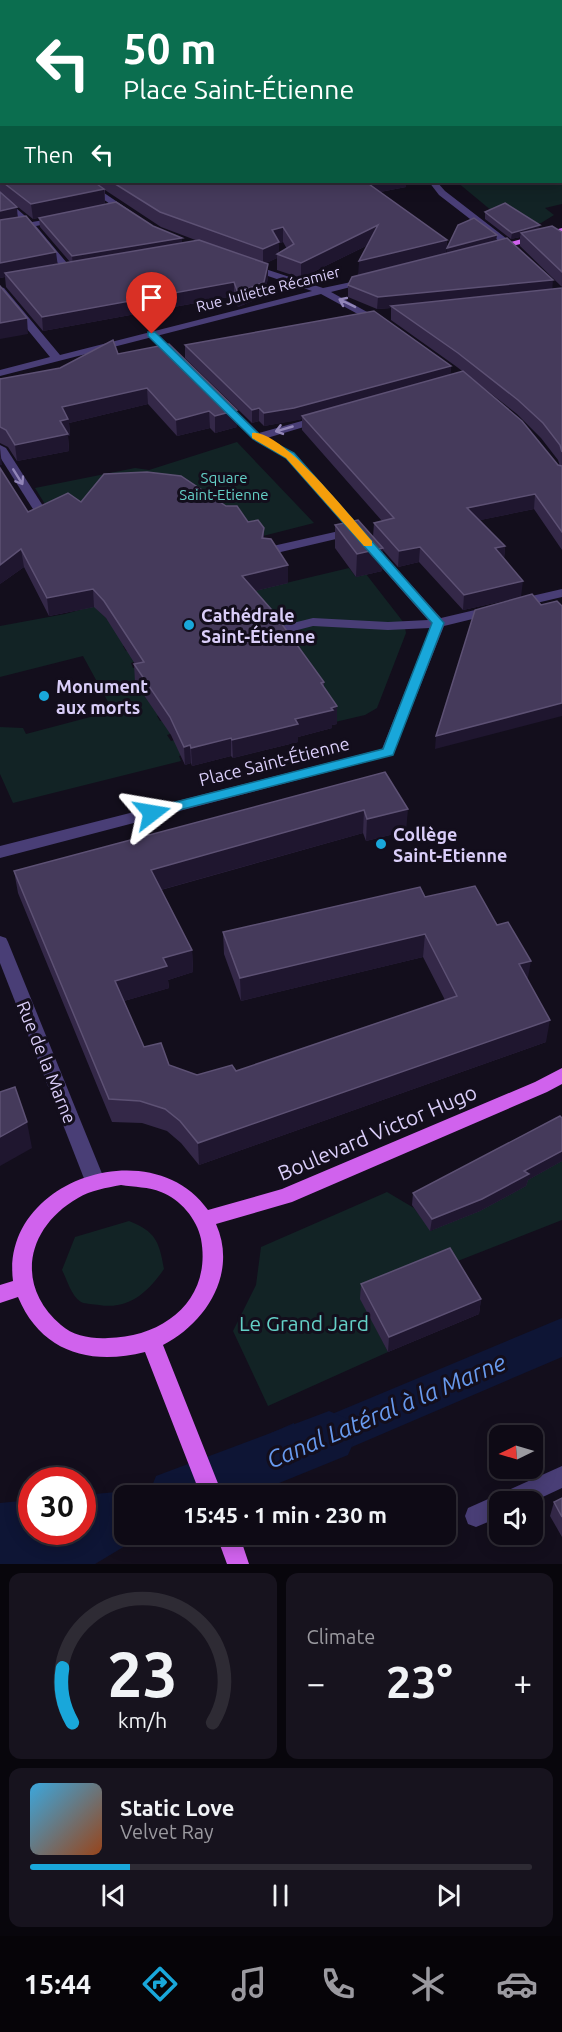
<!DOCTYPE html>
<meta charset="utf-8">
<style>
:root{--surface:#0e0a15;--page:#17131e;--text:#f1f3f6;--muted:#9b9aa0;--line:#2e2b34;--accent:#19a7da}
body{margin:0;font-family:Ubuntu,sans-serif;background:var(--page);color:var(--text);height:100vh;display:flex;flex-direction:column;font-size:22px;white-space:nowrap}
*{box-sizing:border-box;margin:0}
p{font-size:20px;color:var(--muted)}
.icon{flex:none;width:33px;height:33px;fill:none;stroke:currentColor;stroke-width:2;stroke-linecap:round;stroke-linejoin:round}
.map{position:relative;height:1564px;overflow:hidden}
.panel{display:flex;flex-direction:column;gap:9px;padding:9px;background:#08060c;flex:1}
.panel>*{flex:none}
.hud{position:absolute;left:0px;top:0px;width:562px;height:183px;box-shadow:0 3px 15px #0003,0 0 0 2px var(--line);background:#0b6e4f;color:#fff;overflow:hidden}
.needle{width:39px;rotate:265deg}
.buttons{position:absolute;left:489px;top:1425px;display:grid;gap:12px}
.buttons a{display:grid;place-items:center;width:54px;height:54px;border-radius:12px;background:var(--surface);box-shadow:0 3px 15px #0003,0 0 0 2px var(--line);font-size:30px}
.speed{position:absolute;left:18px;top:1467px;display:flex;gap:12px;font-size:30px;font-weight:700;text-align:center}
.speed>*{display:grid;place-content:center;width:78px;height:78px;border-radius:50%;background:var(--surface);box-shadow:0 3px 15px #0003,0 0 0 2px var(--line);line-height:1}
.speed .limit{border:9px solid #d22;background:#fff;color:#111}
.pin{position:absolute;display:grid;place-items:center;width:51px;height:51px;color:#fff;margin:-62px -26px;border-radius:50% 50% 50% 0;rotate:-45deg;box-shadow:0 0 6px #0007}
.pin .icon{rotate:45deg}
.me{position:absolute;width:66px;margin:-33px;rotate:76deg;stroke-linejoin:round;filter:drop-shadow(0 0 4px #0008)}
.turn{display:flex;align-items:center;gap:21px;height:126px;padding:0 24px;font-size:27px}
.turn .icon{width:78px;height:78px;stroke-width:2.5}
.turn b{display:block;font-size:42px;line-height:51px}
.then{display:flex;align-items:center;height:57px;padding:0 24px;background:#0003;gap:12px;font-size:22px}
.big{font-size:45px;font-weight:600;line-height:1.1}
.panel .widget{flex:1;display:flex;flex-direction:column;justify-content:center;gap:9px;min-width:0;padding:0 21px;border-radius:12px;background:var(--page)}
.panel .dial{align-items:center;gap:0}
.dial svg{height:156px;overflow:visible;fill:none;stroke:var(--line);stroke-width:7;stroke-linecap:round;text-anchor:middle}
.dial text{fill:var(--text);stroke:none}
.song{display:flex;align-items:center;gap:18px}
.cover{width:72px;height:72px;border-radius:9px;background:linear-gradient(135deg,hsl(200 70% 55%),hsl(20 70% 35%))}
.played{height:6px;border-radius:3px;background:linear-gradient(90deg,var(--accent) 20%,var(--line) 20%)}
.keys{display:flex;justify-content:space-around;direction:ltr}
.heat{display:flex;justify-content:space-between;align-items:center;font-size:33px;direction:ltr}
.panel .tiles{flex:1;display:grid;gap:9px;grid-template-columns:1fr 1fr}
.widget:last-child{grid-column:span 2}
.trip{position:absolute;left:114px;top:1485px;width:342px;height:60px;border-radius:12px;background:var(--surface);box-shadow:0 3px 15px #0003,0 0 0 2px var(--line);font-weight:600;line-height:60px;text-align:center}
.tab-bar{display:flex;height:96px;justify-content:space-around;align-items:center;background:#060408;color:var(--muted)}
.tab-bar .icon{width:42px;height:42px}
.tab-bar .selected{color:var(--accent)}
.tab-bar b{font-size:27px;color:var(--text)}
.map>svg:first-child{display:block}
.green{fill:#122325}
.water{fill:#0e1535}
.lines{fill:none;stroke-linecap:round;stroke-linejoin:round}
.canal{fill:#0e1535;fill-rule:evenodd}
.minor{fill:#493e76;fill-rule:evenodd}
.major{fill:#d062ed;fill-rule:evenodd}
.wall{fill:#342848;fill-rule:evenodd}
.shaded-wall{fill:#1f162f}
.building{fill:#453a5b;stroke:#5d5174;stroke-width:1.5}
.oneway{stroke:#9286b8}
.route{fill:#19a7da;stroke:#106d8e;stroke-width:1.5}
.slow{fill:#f59e0b}
.poi-dot{fill:#19a7da;stroke:#130e1c;stroke-width:2}
.labels{text-anchor:middle;dominant-baseline:central;stroke-width:6;stroke-linejoin:round;paint-order:stroke}
.far-street-label{font-size:15px;fill:#dacef9;stroke:#130e1c}
.far-park-label{font-size:15px;fill:#64d0c7;stroke:#130e1c}
.poi-label{font-size:18px;font-weight:bold;fill:#dacef9;stroke:#130e1c;text-anchor:start}
.street-label{font-size:18px;fill:#dacef9;stroke:#130e1c}
.near-street-label{font-size:21px;fill:#dacef9;stroke:#130e1c}
.near-park-label{font-size:21px;fill:#64d0c7;stroke:#130e1c}
.near-water-label{font-size:24px;font-style:italic;fill:#689aee;stroke:#130e1c}
</style>
<div class="map">
<svg width="562" height="1564" viewBox="0 0 562 1564">
<rect width="100%" height="100%" fill="#130e1c"/>
<g class="green">
<path d="M562,28V204L545,208L554,215L541,223L510,226L457,182H561Z"/>
<path d="M237,442L314,523L259,537L56,522L35,488L135,468L149,470Z"/>
<path d="M349,568L356,577L366,574L404,623L406,633L377,708L365,715L335,722L239,587L286,583Z"/>
<path d="M94,606L132,644L123,646L126,651L134,649L140,660L131,663L133,668L144,666L169,713L157,716L160,721L173,719L179,731L167,735L171,741L183,738L191,752L179,756L181,761L13,803L0,774V727L23,728L26,734L113,711L83,656L0,677V626L65,614Z"/>
<path d="M562,1158V1220L361,1299L388,1352L268,1406L233,1331L256,1285L261,1247L387,1192L414,1208L431,1231Z"/>
<path d="M129,1221C156,1232 159,1241 164,1269C148,1292 129,1310 99,1305C94,1304 85,1304 81,1302C71,1296 67,1279 62,1270L75,1237Z"/>
</g>
<g class="water">
<path d="M562,1318V1357L312,1464L314,1467L291,1478L271,1433L294,1423L296,1429Z"/>
<path d="M117,1492L124,1511V1534L133,1535L135,1540L95,1564H0V1503L31,1500L32,1532H82L83,1495Z"/>
</g>
<g class="lines">
<path class="canal" d="M329,1411L348,1419L356,1437L348,1455L247,1496H148L156,1476Z"/>
<g class="minor">
<rect x="561" y="24" width="1" height="4"/>
<path d="M79,182H88L135,214L127,216Z"/>
<path d="M429,182H437L445,191L511,242V246H505L439,195Z"/>
<path d="M0,194L32,222L62,217V221L36,226L72,269V273H66L28,228L0,234V228L23,224L0,202Z"/>
<path d="M250,264L323,288L370,278V282L331,292L387,323L378,325L321,294L0,376V370L50,357L0,296V287L4,288L60,355L312,291L247,269V265Z"/>
<path d="M223,401L227,402L259,433L316,417H324V421L267,438L294,454L441,618L492,606L499,610L497,613L444,626L393,755L0,858V846L382,749L430,628L388,630L313,626L286,633L279,629L281,626L313,618L388,622L428,620L353,535L268,555L264,554V548L348,529L286,458L253,439L219,406V402Z"/>
<path d="M0,445L6,448L43,506L41,509H33L31,506L0,457Z"/>
<path d="M562,589V597L515,608L508,604L510,601Z"/>
<path d="M0,936L6,938L8,942L105,1181L102,1187L95,1189L88,1187L85,1181L0,963Z"/>
<path d="M562,1466V1488L532,1502H500V1517L476,1527L468,1524L465,1516L468,1508Z"/>
</g>
<g class="major">
<path d="M562,228V234L508,247L503,244Z"/>
<path d="M562,1068V1084L547,1092L292,1202L216,1224C238,1273 206,1323 163,1345L223,1496H201L145,1352C90,1366 41,1352 18,1297L0,1303V1285L13,1281C0,1180 152,1130 208,1210L282,1189L535,1082ZM121,1185C134,1187 149,1187 161,1192C180,1199 197,1219 201,1239C212,1299 165,1337 108,1338C92,1339 73,1336 61,1325C14,1285 27,1227 78,1198C91,1190 106,1188 121,1185Z"/>
<path d="M216,1534H239L249,1564H227Z"/>
</g>
</g>
<g class="wall">
<path d="M0,0H562V21H561V2H2V50H0Z"/>
<path d="M0,52H2V182H406V187L380,192L447,240L446,253L496,240L552,289L562,288V550L534,509L480,520L505,546L504,559L521,597L463,610L419,562L398,567L383,550L382,571L356,577L335,548V525L373,537L374,523L382,521L302,430V419L264,426L259,421L252,423L185,358V345L451,366L450,375L560,466L558,460L541,438L517,414L457,367L391,320V308L377,309L348,297V285L358,275L368,245L301,278L277,270V258L266,263L268,264V278L264,296L238,307L234,296L43,331L6,287L5,277L0,278ZM105,190L161,227L198,241L182,243L153,226L39,218L40,227L70,262L57,264L18,217L13,203L33,219L105,204ZM283,242L287,249L279,254V243Z"/>
<path d="M485,212L539,229L562,232V287L520,246V237L511,239L485,219Z"/>
<path d="M118,354L237,427L215,433L210,428L177,436L148,404L69,423L70,436H68L69,451L17,461L8,447L0,443V378V379L60,368Z"/>
<path d="M81,502L248,522L264,528V538L288,565V583L255,591L324,682V687L337,706V724L332,725V728L298,737V742L233,758L231,756L192,766L191,763L185,765L171,735L135,682L134,664H135L106,618L94,607L49,616L24,567L0,584L28,512Z"/>
<path d="M385,772L406,831L366,841L363,833L161,890L192,950L193,972L168,980L169,988L124,1001L144,1047L169,1065L197,1075L236,1071L445,1000L423,957L241,1001L224,954L223,932L425,897L528,981L546,1042L199,1165L181,1143L167,1131L142,1123L112,1122L18,893L14,871Z"/>
<path d="M562,1118V1161L528,1180L526,1186L480,1211L430,1231L412,1205L413,1193Z"/>
<path d="M361,1284L481,1299L479,1314L388,1352L360,1299Z"/>
<path d="M562,1498V1537L550,1516L554,1502Z"/>
</g>
<g class="shaded-wall">
<path d="M364,182H406V187L364,195Z"/>
<path d="M104,189L105,204L33,219L31,204Z"/>
<path d="M17,207L18,222L0,226V211Z"/>
<path d="M378,225V240L301,278V263Z"/>
<path d="M540,225L539,232L521,233L520,237L511,239L512,233Z"/>
<path d="M283,227V242L279,243V255L277,254V258L263,265V249L272,230Z"/>
<path d="M497,235L496,242L447,254V248Z"/>
<path d="M182,238V247L73,266L72,256Z"/>
<path d="M447,240L446,255L358,277L359,261Z"/>
<path d="M56,252L58,267L5,273V277L0,278V263Z"/>
<path d="M268,264V278L264,296L238,307V293Z"/>
<path d="M553,280L552,293L391,306V308L377,309L378,297Z"/>
<path d="M234,282V296L43,331L42,317Z"/>
<path d="M27,318L28,334L0,339V323Z"/>
<path d="M451,366L450,378L302,416V419L294,421L264,426V413Z"/>
<path d="M147,388L148,404L69,423L70,436H68L69,451L17,461L15,445L60,421L62,407Z"/>
<path d="M259,408V421L252,423V410Z"/>
<path d="M237,410V427L215,433V416Z"/>
<path d="M209,411L210,428L177,436L176,420Z"/>
<path d="M0,448L2,465H0Z"/>
<path d="M535,494L534,509L466,523L467,508Z"/>
<path d="M505,546L504,561L495,548Z"/>
<path d="M420,547L419,562L398,567L399,551Z"/>
<path d="M383,548L382,571L356,577L357,554Z"/>
<path d="M21,549L24,567L0,584V565Z"/>
<path d="M288,565V583L243,594L242,576Z"/>
<path d="M523,581L521,597L463,610L464,595Z"/>
<path d="M93,589L94,607L49,616L47,598Z"/>
<path d="M562,703V716L435,749L436,736Z"/>
<path d="M337,706V724L332,725V728L298,737V742L233,758L232,740Z"/>
<path d="M231,738V756L192,766L191,748Z"/>
<path d="M190,745L191,763L185,765L184,747Z"/>
<path d="M408,809L406,831L366,841L367,819Z"/>
<path d="M364,810L363,833L153,892L151,870Z"/>
<path d="M425,934L423,957L241,1001L240,978Z"/>
<path d="M192,950L193,972L168,980L169,988L117,1003L115,981L163,958Z"/>
<path d="M531,961L527,983L519,964Z"/>
<path d="M550,1020L546,1042L199,1165L198,1143Z"/>
<path d="M27,1122L32,1148L0,1166V1137Z"/>
<path d="M562,1151V1161L528,1180L526,1186L480,1211L430,1231L432,1219Z"/>
<path d="M481,1299L479,1314L388,1352L389,1337Z"/>
</g>
<g class="building">
<path d="M0,0H562V8H561V2H2V32H0Z"/>
<rect x="0" y="39" width="2" height="11"/>
<path d="M2,53V108H0V58Z"/>
<rect x="0" y="117" width="2" height="21"/>
<path d="M0,147H2V182H94L104,189L31,204L0,180Z"/>
<path d="M112,182H366L447,240L359,261L378,225L301,263L277,254L294,244L283,227L272,230L279,242L263,249L160,212Z"/>
<path d="M0,192L17,207L0,211Z"/>
<path d="M116,202L153,226L182,238L72,256L39,218Z"/>
<path d="M505,203L540,225L512,233L485,212Z"/>
<path d="M26,216L56,252L0,263V220Z"/>
<path d="M474,218L497,235L447,248L458,225Z"/>
<path d="M552,226L562,232V272L521,233Z"/>
<path d="M507,238L553,280L378,297L348,285L352,277Z"/>
<path d="M199,240L268,264L264,282L238,293L234,282L42,317L5,273Z"/>
<path d="M0,286L27,318L0,323Z"/>
<path d="M562,288V452L560,445L543,423L518,400L458,353L391,306Z"/>
<path d="M374,311L451,366L294,408L264,413L259,408L252,410L185,345Z"/>
<path d="M113,340L118,354L169,344L237,410L215,416L209,411L176,420L147,388L62,407L68,419L60,421L68,434L15,445L6,430L0,427V378V379L60,368Z"/>
<path d="M463,371L522,421L558,465L562,466V532L535,494L467,508L505,546L495,548L523,581L464,595L420,547L399,551L374,523L394,518L302,416Z"/>
<path d="M0,468L28,512L68,493L81,502L104,474L147,472L181,476L226,506H237L248,522L258,520L264,528L262,538L271,539L288,565L242,576L271,609L324,682L321,683L337,706L331,708L333,710L295,719L298,724L232,740L231,738L191,748L190,745L184,747L170,717L134,664L144,662L104,601L93,589L47,598L21,549L0,565Z"/>
<path d="M358,520L383,548L357,554L335,525Z"/>
<path d="M532,594L541,605L557,601L562,606V703L436,736L475,610Z"/>
<path d="M385,772L408,809L367,819L364,810L151,870L192,950L163,958L167,966L115,981L144,1047L161,1043L169,1065L197,1075L232,1065L236,1071L457,996L425,934L240,978L223,932L420,887L425,897L475,886L497,925L508,922L531,961L519,964L550,1020L198,1143L180,1121L165,1109L140,1101L109,1099L14,871Z"/>
<path d="M15,1087L27,1122L0,1137V1092Z"/>
<path d="M560,1116L562,1118V1151L524,1171L529,1174L482,1199L432,1219L413,1193Z"/>
<path d="M450,1248L481,1299L389,1337L361,1284Z"/>
<path d="M562,1498V1517L554,1502Z"/>
</g>
<defs><path id="oneway-shaft" d="M-6 0H5M1.5-3L5.5 0L1.5 3" fill="none" stroke-width="1.6" stroke-linecap="round" stroke-linejoin="round" transform="scale(1.5)"/></defs>
<g class="oneway">
<use href="#oneway-shaft" transform="translate(347 303) rotate(-154)"/>
<use href="#oneway-shaft" transform="translate(284 429) rotate(164)"/>
<use href="#oneway-shaft" transform="translate(18 477) rotate(58)"/>
</g>
<path class="route" d="M148,332H155L260,435L294,453L444,623L393,755L152,817L145,813L152,808L383,749L432,623L286,458L253,439L148,336Z"/>
<path class="slow" d="M252,433C282,429 351,518 372,541V546H364L286,458L252,438Z"/>
<g class="poi-dot">
<circle cx="189" cy="625" r="6"/>
<circle cx="44" cy="696" r="6"/>
<circle cx="381" cy="844" r="6"/>
</g>
<g class="labels">
<g class="far-street-label">
<text transform="translate(268 289) rotate(-14)">Rue Juliette Récamier</text>
</g>
<g class="far-park-label">
<text x="224" y="477">Square<tspan x="224" dy="17">Saint-Etienne</tspan></text>
</g>
<g class="poi-label">
<text x="201" y="615">Cathédrale<tspan x="201" dy="21">Saint-Étienne</tspan></text>
<text x="56" y="686">Monument<tspan x="56" dy="21">aux morts</tspan></text>
<text x="393" y="834">Collège<tspan x="393" dy="21">Saint-Etienne</tspan></text>
</g>
<g class="street-label">
<text transform="translate(274 761) rotate(-14)">Place Saint-Étienne</text>
<text transform="translate(47 1062) rotate(68)">Rue de la Marne</text>
</g>
<g class="near-street-label">
<text transform="translate(377 1132) rotate(-23)">Boulevard Victor Hugo</text>
</g>
<g class="near-park-label">
<text x="304" y="1323">Le Grand Jard</text>
</g>
<g class="near-water-label">
<text transform="translate(386 1411) rotate(-23)">Canal Latéral à la Marne</text>
</g>
</g>
</svg>
<div class="buttons">
<a><svg class="needle" viewBox="-14 -14 28 28"><path d="M0-13l5 13h-10z" fill="#e53935"/><path d="M0 13l5-13h-10z" fill="#9b9aa0"/></svg></a>
<a><svg class="icon" aria-label="sound" viewBox="0 0 24 24"><path d="M4 9h4l5-4v14l-5-4H4zM17 9q2 3 0 6"/></svg></a>
</div>
<div class="speed"><div class="limit">30</div></div>
<div class="pin" style="left:152px;top:334px;background:#d93025"><svg class="icon" aria-label="arrive" viewBox="0 0 24 24"><path d="M6 21V4h12l-3 4 3 4H6"/></svg></div>
<svg class="me" style="left:152px;top:813px" viewBox="-20 -20 40 40"><path d="M0-17L14 15 0 8-14 15z" fill="#19a7da" stroke="#fff" stroke-width="4"/></svg>
<div class="trip">15:45 · 1 min · 230 m</div>
<div class="hud">
<div class="turn"><svg class="icon" aria-label="left" viewBox="0 0 24 24"><path d="M17 20v-9H6M10 6l-5 5 5 5"/></svg><div><b>50 m</b>Place Saint-Étienne</div></div>
<div class="then">Then<svg class="icon" aria-label="left" viewBox="0 0 24 24"><path d="M17 20v-9H6M10 6l-5 5 5 5"/></svg></div>
</div>
</div>
<section class="panel">
<div class="tiles">
<div class="widget dial"><svg viewBox="0 0 100 80">
<path d="M14 69A42 42 0 1 1 86 69"/>
<path d="M14 69A42 42 0 0 1 9 41" stroke="#19a7da"/>
<text x="50" y="56" font-size="32" font-weight="700">23</text>
<text x="50" y="72" font-size="11">km/h</text>
</svg></div>
<div class="widget"><p>Climate</p>
<div class="heat"><a>−</a><b class="big">23°</b><a>+</a></div>
</div>
<div class="widget">
<div class="song"><i class="cover"></i><div><b>Static Love</b><p>Velvet Ray</p></div></div>
<div class="played"></div>
<div class="keys"><svg class="icon" aria-label="previous" viewBox="0 0 24 24"><path d="M18 5L8 12l10 7zM5 5v14"/></svg><svg class="icon" aria-label="pause" viewBox="0 0 24 24"><path d="M8 5v14M16 5v14"/></svg><svg class="icon" aria-label="next" viewBox="0 0 24 24"><path d="M6 5l10 7-10 7zM19 5v14"/></svg></div>
</div>
</div>
</section>
<nav class="tab-bar">
<b>15:44</b>
<svg class="icon selected" aria-label="directions" viewBox="0 0 24 24"><path d="M12 3l9 9-9 9-9-9zM9 14v-3h6M13 9l2 2-2 2"/></svg>
<svg class="icon" aria-label="music" viewBox="0 0 24 24"><path d="M9 18V5l10-2v13"/><circle cx="6" cy="18" r="3"/><circle cx="16" cy="16" r="3"/></svg>
<svg class="icon" aria-label="phone" viewBox="0 0 24 24"><path d="M5 4h4l2 5-3 2q2 4 5 5l2-3 5 2v4C11 20 4 13 5 4z"/></svg>
<svg class="icon" aria-label="climate" viewBox="0 0 24 24"><path d="M12 3v18M4 7l16 10M4 17L20 7"/></svg>
<svg class="icon" aria-label="car" viewBox="0 0 24 24"><path d="M5 17H2v-5l4-1 3-4h7l3 4 3 1v5h-3M9 17h6M6 11h13"/><circle cx="7" cy="17" r="2"/><circle cx="17" cy="17" r="2"/></svg>
</nav>
